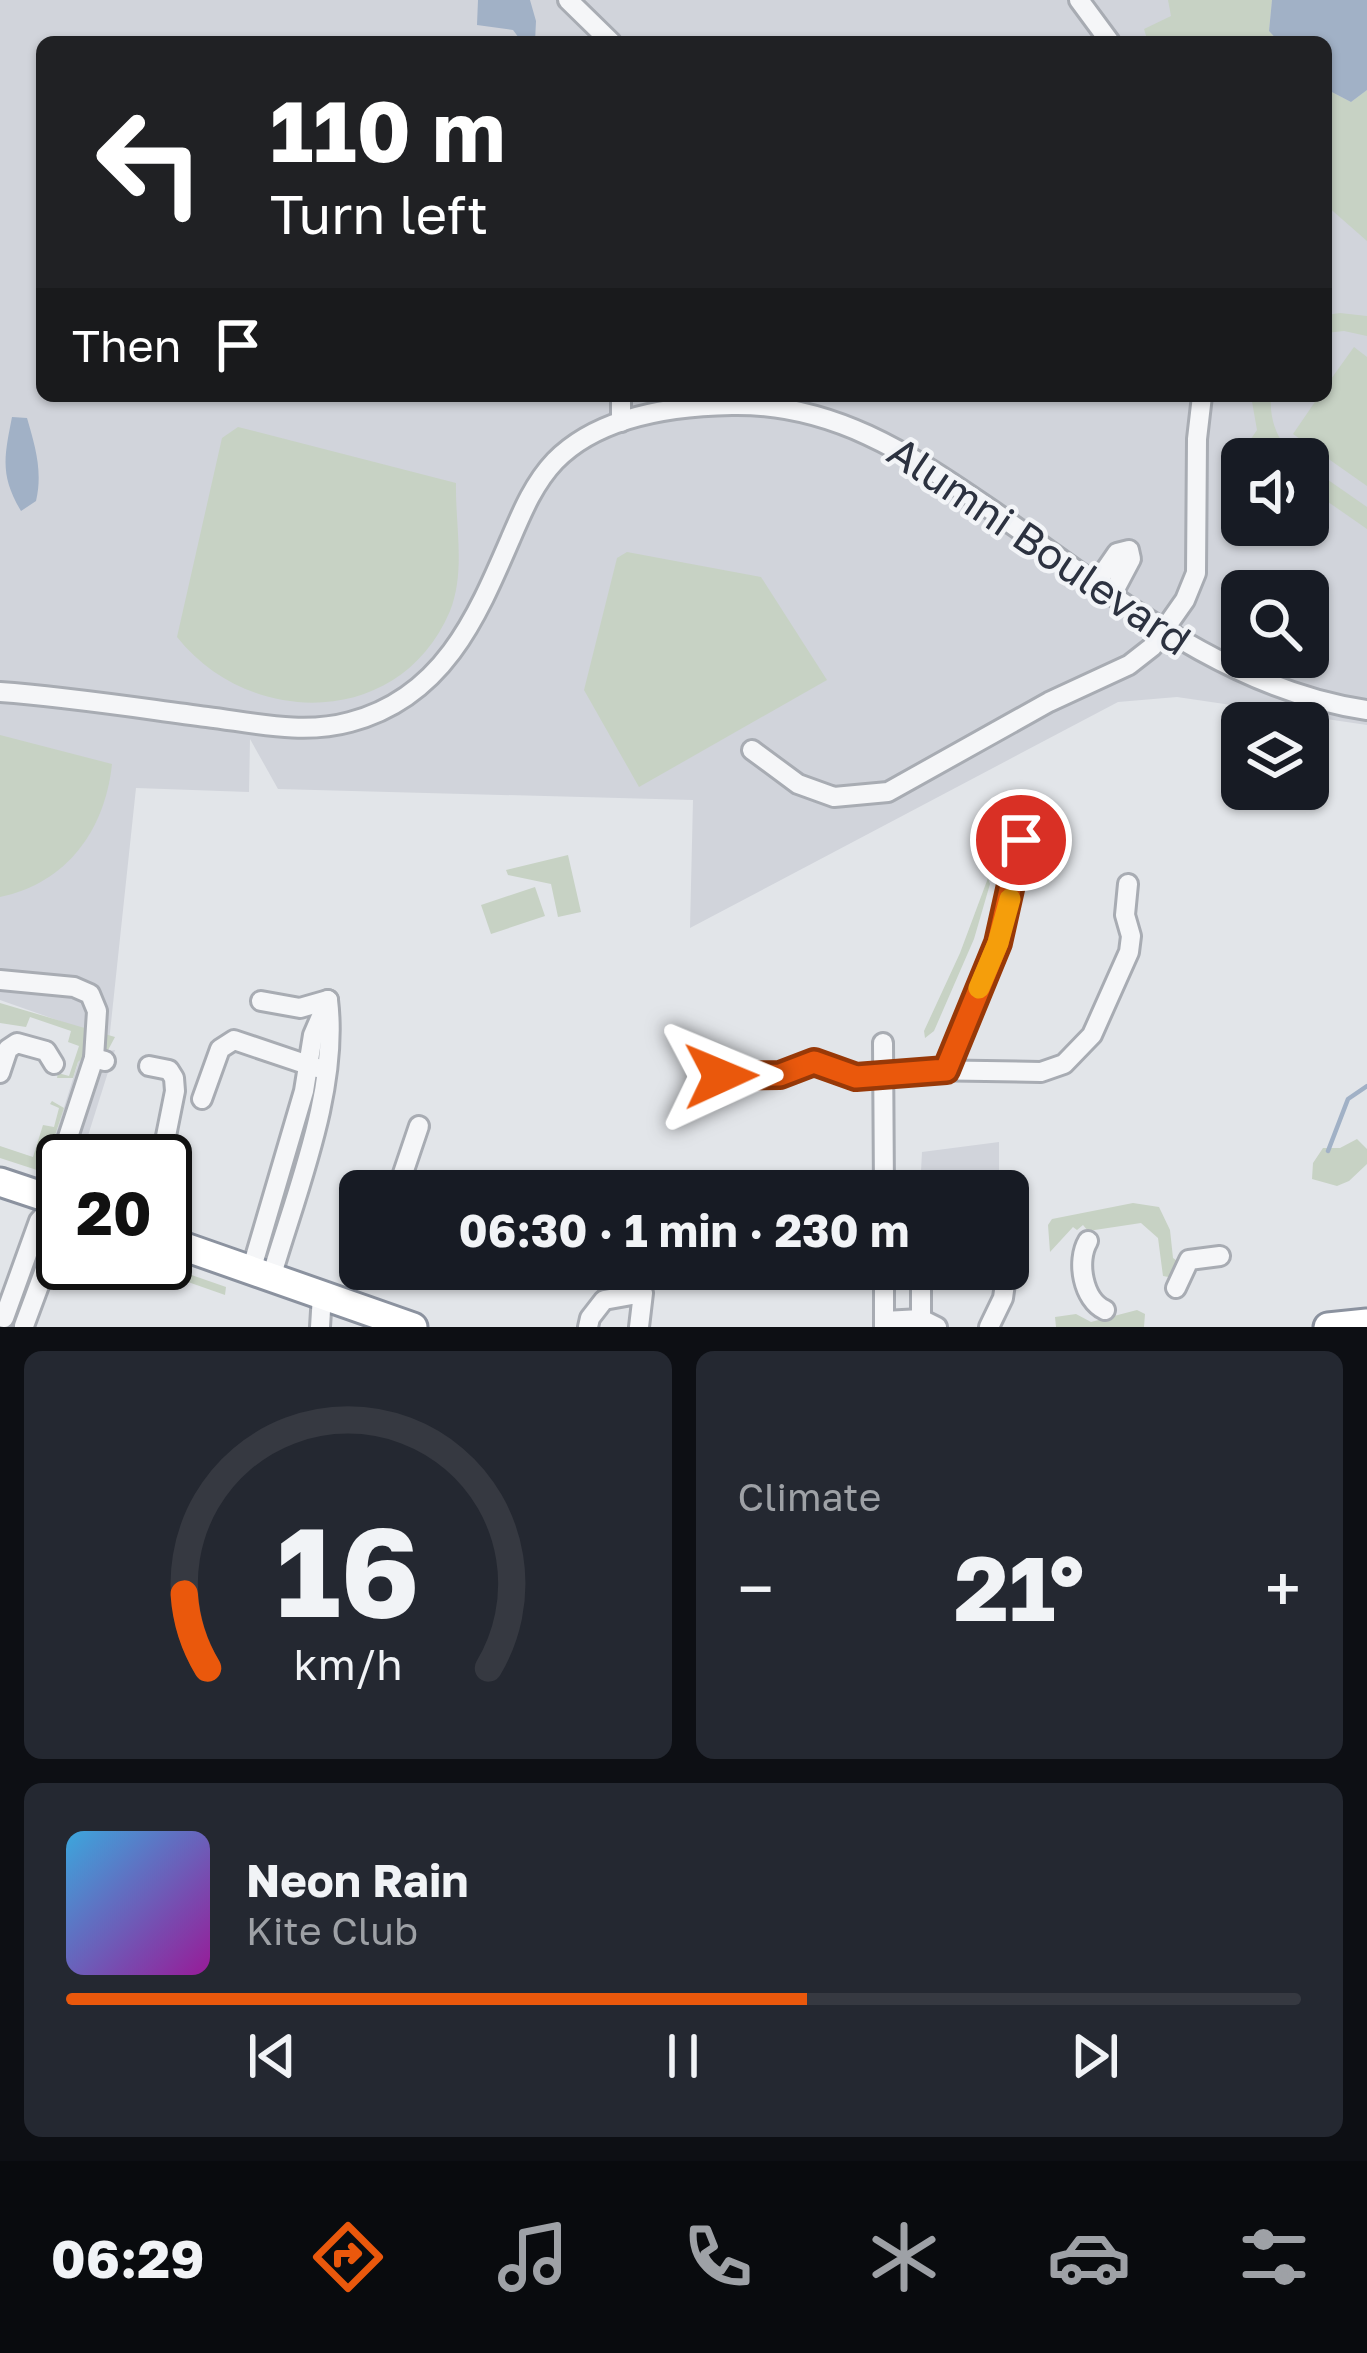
<!DOCTYPE html>
<meta charset="utf-8">
<style>
:root{--surface:#171b24;--page:#242831;--text:#f1f3f6;--muted:#9ea1a6;--line:#363941;--accent:#ea580c}
body{margin:0;font-family:"Golos Text",sans-serif;background:var(--page);color:var(--text);height:100vh;display:flex;flex-direction:column;font-size:45px;white-space:nowrap}
*{box-sizing:border-box;margin:0}
p{font-size:39px;color:var(--muted)}
.icon{flex:none;width:66px;height:66px;fill:none;stroke:currentColor;stroke-width:2;stroke-linecap:round;stroke-linejoin:round}
.map{position:relative;height:1327px;overflow:hidden}
.side{display:flex;flex-direction:column;gap:24px;padding:24px;background:#0d0f14;flex:1}
.side>*{flex:none}
.hud{position:absolute;left:36px;top:36px;width:1296px;height:366px;border-radius:18px;box-shadow:0 3px 9px #0004;background:#202124;color:#fff;overflow:hidden}
.tools{position:absolute;left:1221px;top:438px;display:grid;gap:24px}
.tools a{display:grid;place-items:center;width:108px;height:108px;border-radius:18px;background:var(--surface);box-shadow:0 3px 9px #0004;font-size:60px}
.speed{position:absolute;left:36px;top:1134px;display:flex;gap:24px;font-size:60px;font-weight:700;text-align:center}
.speed>*{display:grid;place-content:center;width:156px;height:156px;border-radius:50%;background:var(--surface);box-shadow:0 3px 9px #0004;line-height:1}
.speed .limit{border:6px solid #111;border-radius:18px;background:#fff;color:#111}
.pin{position:absolute;display:grid;place-items:center;width:102px;height:102px;color:#fff;margin:-51px;border:6px solid #fff;border-radius:50%;box-shadow:0 3px 12px #0007}
.me{position:absolute;width:132px;margin:-66px;rotate:89deg;stroke-linejoin:round;filter:drop-shadow(0 0 9px #0008)}
.turn{display:flex;align-items:center;gap:42px;height:252px;padding:0 36px;font-size:54px}
.turn .icon{width:156px;height:156px;stroke-width:2.5}
.turn b{display:block;font-size:84px;line-height:102px}
.then{display:flex;align-items:center;height:114px;padding:0 36px;background:#0003;gap:24px;font-size:45px}
.big{font-size:90px;font-weight:700;line-height:1.1}
.side .widget{flex:1;display:flex;flex-direction:column;justify-content:center;gap:18px;min-width:0;padding:0 42px;border-radius:18px;background:var(--page)}
.side .dial{align-items:center;gap:0}
.dial svg{height:312px;overflow:visible;fill:none;stroke:var(--line);stroke-width:7;stroke-linecap:round;text-anchor:middle}
.dial text{fill:var(--text);stroke:none}
.song{display:flex;align-items:center;gap:36px}
.cover{width:144px;height:144px;border-radius:18px;background:linear-gradient(135deg,hsl(200 70% 55%),hsl(300 70% 35%))}
.played{height:12px;border-radius:6px;background:linear-gradient(90deg,var(--accent) 60%,var(--line) 60%)}
.keys{display:flex;justify-content:space-around;direction:ltr}
.heat{display:flex;justify-content:space-between;align-items:center;font-size:66px;direction:ltr}
.side .tiles{flex:1;display:grid;gap:24px;grid-template-columns:1fr 1fr}
.widget:last-child{grid-column:span 2}
.trip{position:absolute;left:339px;top:1170px;width:690px;height:120px;border-radius:18px;background:var(--surface);box-shadow:0 3px 9px #0004;font-weight:700;line-height:120px;text-align:center}
.tab-bar{display:flex;height:192px;justify-content:space-around;align-items:center;background:#090b0e;color:var(--muted)}
.tab-bar .icon{width:84px;height:84px}
.tab-bar .active{color:var(--accent)}
.tab-bar b{font-size:54px;color:var(--text)}
.map>svg:first-child{display:block}
.built{fill:#d1d4db;fill-rule:evenodd}
.green{fill:#c7d2c4}
.water{fill:#a1b1c6}
.lines{fill:none;stroke-linecap:round;stroke-linejoin:round}
.stream{stroke:#a1b1c6;stroke-width:4.5}
.minor-casing{stroke:#a8acb3;stroke-width:24}
.highway-casing{stroke:#8b929f;stroke-width:33}
.minor{stroke:#f5f6f8;stroke-width:18}
.highway{stroke:#fff;stroke-width:27}
.route-casing{stroke:#983908;stroke-width:30}
.route{stroke:#ea580c;stroke-width:21}
.slow{stroke:#f59e0b;stroke-width:21}
.labels{text-anchor:middle;dominant-baseline:central;stroke-width:9;stroke-linejoin:round;paint-order:stroke}
.street-label{font-size:42px;fill:#2c3240;stroke:#f2f4f7}
</style>
<div class="map">
<svg width="1367" height="1327" viewBox="0 0 1367 1327">
<rect width="100%" height="100%" fill="#e2e5e9"/>
<g class="built">
<path d="M0,0H1367V725L1177,697L1118,702L690,928L693,800L278,789L250,739L249,792L136,788L108,1051L115,1050L80,1161H63V1172L46,1165L88,1031L0,1000ZM42,42H1326V396H42ZM1242,459H1308V525H1242ZM1242,591H1308V657H1242Z"/>
<path d="M999,1142V1191H920L922,1152Z"/>
</g>
<g class="green">
<path d="M1168,0H1272L1269,31L1279,42H1148L1144,29L1171,16Z"/>
<path d="M1326,89L1351,102L1367,90V241L1326,205Z"/>
<path d="M1340,313L1367,316V336L1344,331L1326,333V315Z"/>
<path d="M1354,347L1367,357V486L1293,434L1319,396H1326V386Z"/>
<path d="M1251,396H1271C1269,420 1278,444 1298,459H1265L1246,446L1257,430Z"/>
<path d="M238,427L456,483C455,524 466,571 450,611C401,728 250,729 177,637L222,438Z"/>
<path d="M1308,466L1367,507V529L1308,488Z"/>
<path d="M627,552L761,577L827,680L639,787L584,690L617,558Z"/>
<path d="M0,735L112,764C105,830 67,883 0,897Z"/>
<path d="M568,855L581,912L558,917L551,884L508,875L506,870Z"/>
<path d="M988,878L990,884L974,939L934,1031L925,1038L924,1031L960,953Z"/>
<path d="M535,887L545,916L491,934L481,905Z"/>
<path d="M0,1003L115,1037L107,1052L92,1048L78,1062L73,1078H57L58,1073L69,1076L79,1046L68,1042L71,1031L30,1017L26,1027L0,1023Z"/>
<path d="M52,1101L64,1108L43,1172L0,1158V1146L33,1157L43,1125L54,1127L59,1108L50,1104Z"/>
<path d="M1357,1139L1367,1149V1164L1349,1181L1337,1186L1312,1179L1313,1163L1323,1148H1340Z"/>
<path d="M1133,1203L1159,1207L1170,1230L1173,1258L1184,1266L1174,1278L1163,1276L1158,1238L1141,1223L1088,1231L1083,1225L1077,1230L1073,1227L1050,1252L1048,1225L1052,1219Z"/>
<path d="M134,1263H157L226,1287L225,1295Z"/>
<path d="M1137,1310L1145,1314L1144,1327H1056L1055,1317L1076,1314L1091,1322Z"/>
</g>
<g class="water">
<path d="M478,0H530L536,21L535,42H522L513,30L477,25Z"/>
<path d="M1272,0H1367V90L1351,102L1326,89V42H1279L1269,31Z"/>
<path d="M12,417L27,418C35,446 43,471 36,501L21,511C0,475 4,458 12,417Z"/>
</g>
<g class="lines">
<path class="stream" d="M1328,1151L1348,1099L1367,1086"/>
<g class="minor-casing">
<g id="minor">
<path d="M568,0L611,42"/>
<path d="M1079,0L1110,42"/>
<path d="M621,422V396"/>
<path d="M1097,582L1117,553L1129,550L1131,559L1113,593"/>
<path d="M0,692C69,697 138,708 207,717C255,723 303,735 350,722C442,698 476,619 510,540C522,512 534,483 555,461C598,417 672,406 732,405C832,403 908,453 987,507C1104,587 1223,690 1367,710"/>
<path d="M752,750L798,784L834,797L888,792L1049,702L1129,665L1152,647L1185,600L1196,573L1197,439L1202,396"/>
<path d="M0,980L74,987L90,994L97,1011L94,1058"/>
<path d="M261,1001L300,1008L328,1000"/>
<path d="M883,1043L884,1191"/>
<path d="M149,1066L169,1070L174,1078L175,1091L161,1161"/>
<path d="M946,1070L999,943L1021,840"/>
<path d="M0,1073L8,1049L17,1043L46,1051L54,1064"/>
<path d="M721,1076L780,1075L814,1062L856,1077L921,1070L1041,1072L1064,1064L1092,1035L1129,952L1131,936L1125,915L1128,884"/>
<path d="M202,1099L220,1049L234,1040L317,1068"/>
<path d="M108,1150L114,1158L126,1161"/>
<path d="M397,1191L419,1126"/>
<path d="M943,1191L958,1182"/>
<path d="M48,1198L94,1058L105,1061"/>
<path d="M1088,1241C1076,1261 1083,1300 1105,1310"/>
<path d="M884,1269V1327"/>
<path d="M921,1269V1319"/>
<path d="M251,1271L304,1091L313,1035L326,1005"/>
<path d="M271,1278C296,1192 339,1090 328,1000"/>
<path d="M1176,1288L1189,1260L1220,1256"/>
<path d="M4,1318L39,1221L57,1201"/>
<path d="M884,1321L921,1319L937,1327"/>
<path d="M24,1326L60,1229L57,1201"/>
<path d="M320,1327L322,1295"/>
<path d="M588,1327L590,1318L604,1300L643,1293L639,1327"/>
<path d="M989,1327L1003,1298L1007,1269"/>
</g>
</g>
<g class="highway-casing">
<g id="highway">
<path d="M0,1182L63,1203"/>
<path d="M165,1240L413,1327"/>
<path d="M1328,1327L1367,1323"/>
</g>
</g>
<use href="#minor" class="minor"/>
<use href="#highway" class="highway"/>
</g>
<g class="lines">
<g class="route-casing">
<path id="route" d="M721,1076L780,1075L814,1062L856,1077L946,1070L998,943L1021,840"/>
</g>
<use href="#route" class="route"/>
<path class="slow" d="M979,988L998,943L1010,899"/>
</g>
<g class="labels">
<g class="street-label">
<text transform="translate(1040 545) rotate(34)">Alumni Boulevard</text>
</g>
</g>
</svg>
<div class="tools">
<a><svg class="icon" aria-label="sound" viewBox="0 0 24 24"><path d="M4 9h4l5-4v14l-5-4H4zM17 9q2 3 0 6"/></svg></a>
<a><svg class="icon" aria-label="search" viewBox="0 0 24 24"><circle cx="10" cy="10" r="6"/><path d="M15 15l6 6"/></svg></a>
<a><svg class="icon" aria-label="layers" viewBox="0 0 24 24"><path d="M12 4l9 5-9 5-9-5zM3 14l9 5 9-5"/></svg></a>
</div>
<div class="speed"><div class="limit">20</div></div>
<div class="pin" style="left:1021px;top:840px;background:#d93025"><svg class="icon" aria-label="arrive" viewBox="0 0 24 24"><path d="M6 21V4h12l-3 4 3 4H6"/></svg></div>
<svg class="me" style="left:721px;top:1076px" viewBox="-20 -20 40 40"><path d="M0-17L14 15 0 8-14 15z" fill="#ea580c" stroke="#fff" stroke-width="4"/></svg>
<div class="trip">06:30 · 1 min · 230 m</div>
<div class="hud">
<div class="turn"><svg class="icon" aria-label="left" viewBox="0 0 24 24"><path d="M17 20v-9H6M10 6l-5 5 5 5"/></svg><div><b>110 m</b>Turn left</div></div>
<div class="then">Then<svg class="icon" aria-label="arrive" viewBox="0 0 24 24"><path d="M6 21V4h12l-3 4 3 4H6"/></svg></div>
</div>
</div>
<section class="side">
<div class="tiles">
<div class="widget dial"><svg viewBox="0 0 100 80">
<path d="M14 69A42 42 0 1 1 86 69"/>
<path d="M14 69A42 42 0 0 1 8 50" stroke="#ea580c"/>
<text x="50" y="56" font-size="32" font-weight="700">16</text>
<text x="50" y="72" font-size="11">km/h</text>
</svg></div>
<div class="widget"><p>Climate</p>
<div class="heat"><a>−</a><b class="big">21°</b><a>+</a></div>
</div>
<div class="widget">
<div class="song"><i class="cover"></i><div><b>Neon Rain</b><p>Kite Club</p></div></div>
<div class="played"></div>
<div class="keys"><svg class="icon" aria-label="previous" viewBox="0 0 24 24"><path d="M18 5L8 12l10 7zM5 5v14"/></svg><svg class="icon" aria-label="pause" viewBox="0 0 24 24"><path d="M8 5v14M16 5v14"/></svg><svg class="icon" aria-label="next" viewBox="0 0 24 24"><path d="M6 5l10 7-10 7zM19 5v14"/></svg></div>
</div>
</div>
</section>
<nav class="tab-bar">
<b>06:29</b>
<svg class="icon active" aria-label="directions" viewBox="0 0 24 24"><path d="M12 3l9 9-9 9-9-9zM9 14v-3h6M13 9l2 2-2 2"/></svg>
<svg class="icon" aria-label="music" viewBox="0 0 24 24"><path d="M9 18V5l10-2v13"/><circle cx="6" cy="18" r="3"/><circle cx="16" cy="16" r="3"/></svg>
<svg class="icon" aria-label="phone" viewBox="0 0 24 24"><path d="M5 4h4l2 5-3 2q2 4 5 5l2-3 5 2v4C11 20 4 13 5 4z"/></svg>
<svg class="icon" aria-label="climate" viewBox="0 0 24 24"><path d="M12 3v18M4 7l16 10M4 17L20 7"/></svg>
<svg class="icon" aria-label="car" viewBox="0 0 24 24"><path d="M5 17H2v-5l4-1 3-4h7l3 4 3 1v5h-3M9 17h6M6 11h13"/><circle cx="7" cy="17" r="2"/><circle cx="17" cy="17" r="2"/></svg>
<svg class="icon" aria-label="filters" viewBox="0 0 24 24"><path d="M4 7h16M4 17h16"/><circle cx="9" cy="7" r="2"/><circle cx="15" cy="17" r="2"/></svg>
</nav>
